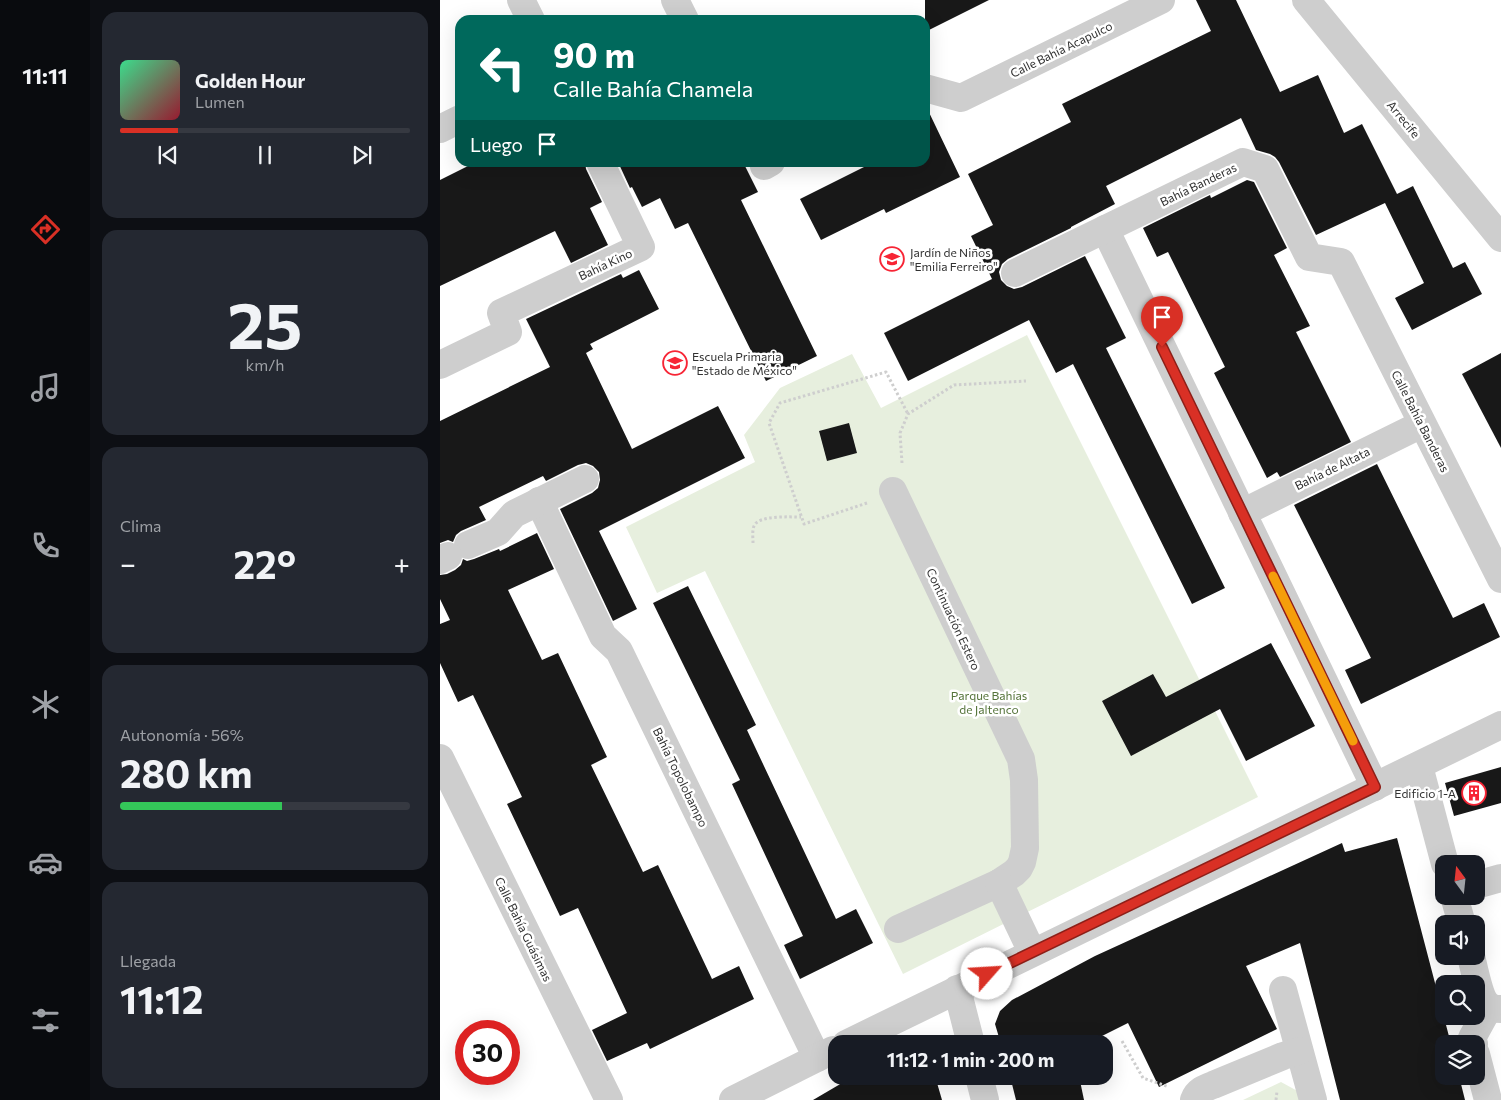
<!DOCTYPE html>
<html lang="es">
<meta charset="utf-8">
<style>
:root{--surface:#171b24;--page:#242831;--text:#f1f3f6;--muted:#9ea1a6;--line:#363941;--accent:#d93025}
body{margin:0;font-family:Commissioner,sans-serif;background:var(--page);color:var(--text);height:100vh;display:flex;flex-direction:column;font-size:19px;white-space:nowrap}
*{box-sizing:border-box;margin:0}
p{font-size:16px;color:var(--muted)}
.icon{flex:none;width:28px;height:28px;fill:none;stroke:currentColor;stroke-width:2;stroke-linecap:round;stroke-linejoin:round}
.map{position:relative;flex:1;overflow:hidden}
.side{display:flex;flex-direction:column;gap:12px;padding:12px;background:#0d0f14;width:350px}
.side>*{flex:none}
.hud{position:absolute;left:15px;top:15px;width:475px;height:152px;border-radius:15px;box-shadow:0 5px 20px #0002;background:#00695c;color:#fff;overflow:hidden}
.needle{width:32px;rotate:345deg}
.fabs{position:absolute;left:995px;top:855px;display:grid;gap:10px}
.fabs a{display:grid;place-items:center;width:50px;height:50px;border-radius:10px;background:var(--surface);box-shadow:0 5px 20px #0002;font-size:25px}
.speed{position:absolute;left:15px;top:1020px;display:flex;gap:10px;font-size:25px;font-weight:700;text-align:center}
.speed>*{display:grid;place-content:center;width:65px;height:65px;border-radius:50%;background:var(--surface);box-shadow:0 5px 20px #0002;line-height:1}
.speed .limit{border:8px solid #d22;background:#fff;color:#111}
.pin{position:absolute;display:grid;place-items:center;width:42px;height:42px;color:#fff;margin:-51px -21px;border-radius:50% 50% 50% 0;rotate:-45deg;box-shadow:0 0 5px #0007}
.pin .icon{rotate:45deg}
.me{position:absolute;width:55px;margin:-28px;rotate:64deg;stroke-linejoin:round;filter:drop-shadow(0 0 4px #0008)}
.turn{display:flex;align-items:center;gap:18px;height:105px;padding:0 15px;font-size:22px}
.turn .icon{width:65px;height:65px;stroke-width:2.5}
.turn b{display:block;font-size:35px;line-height:42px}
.then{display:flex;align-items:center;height:48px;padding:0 15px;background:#0003;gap:10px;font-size:19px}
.big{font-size:38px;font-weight:700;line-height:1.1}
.side .tile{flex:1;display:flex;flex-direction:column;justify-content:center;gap:8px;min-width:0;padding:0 18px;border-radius:15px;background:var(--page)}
.side .dial{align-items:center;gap:0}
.dial b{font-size:65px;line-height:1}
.song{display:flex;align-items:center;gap:15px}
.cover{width:60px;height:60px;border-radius:8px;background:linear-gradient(135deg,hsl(150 70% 55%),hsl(350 70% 35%))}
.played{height:5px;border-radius:2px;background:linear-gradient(90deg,var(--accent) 20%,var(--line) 20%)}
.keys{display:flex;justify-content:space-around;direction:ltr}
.heat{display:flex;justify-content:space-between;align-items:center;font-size:28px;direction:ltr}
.charge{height:8px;border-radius:4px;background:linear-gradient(90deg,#34c759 56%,var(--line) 0)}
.trip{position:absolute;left:388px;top:1035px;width:285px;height:50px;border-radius:15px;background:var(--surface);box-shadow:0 5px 20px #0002;font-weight:700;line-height:50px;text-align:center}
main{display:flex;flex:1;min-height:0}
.menu{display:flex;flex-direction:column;width:90px;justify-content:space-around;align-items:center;background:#090b0e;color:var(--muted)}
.menu .icon{width:35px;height:35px}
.menu .selected{color:var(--accent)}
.menu b{font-size:22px;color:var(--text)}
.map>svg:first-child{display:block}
.green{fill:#e7efde}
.building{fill:#181818}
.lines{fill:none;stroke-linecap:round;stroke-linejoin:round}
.path{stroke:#cecece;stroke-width:3;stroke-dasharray:2.5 2.5;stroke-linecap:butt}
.minor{stroke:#cecece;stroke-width:28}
.route-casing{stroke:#8d1f18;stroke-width:12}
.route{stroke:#d93025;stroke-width:9}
.slow{stroke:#f59e0b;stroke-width:9}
.labels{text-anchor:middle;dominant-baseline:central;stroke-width:5;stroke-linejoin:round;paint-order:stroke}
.street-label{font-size:12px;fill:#313131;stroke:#fff}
.poi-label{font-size:12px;fill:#313131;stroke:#fff;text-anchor:start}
.park-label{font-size:12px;fill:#547339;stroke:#fff}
</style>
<main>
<nav class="menu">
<b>11:11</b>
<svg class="icon selected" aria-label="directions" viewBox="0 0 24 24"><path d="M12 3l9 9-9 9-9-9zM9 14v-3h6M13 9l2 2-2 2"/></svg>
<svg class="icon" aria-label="music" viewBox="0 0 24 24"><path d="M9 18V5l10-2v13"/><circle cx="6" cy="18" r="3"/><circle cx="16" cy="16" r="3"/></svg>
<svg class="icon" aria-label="phone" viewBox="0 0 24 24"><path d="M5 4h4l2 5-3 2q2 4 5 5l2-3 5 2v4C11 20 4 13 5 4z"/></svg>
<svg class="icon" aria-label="climate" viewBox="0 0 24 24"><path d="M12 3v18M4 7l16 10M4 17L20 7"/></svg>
<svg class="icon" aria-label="car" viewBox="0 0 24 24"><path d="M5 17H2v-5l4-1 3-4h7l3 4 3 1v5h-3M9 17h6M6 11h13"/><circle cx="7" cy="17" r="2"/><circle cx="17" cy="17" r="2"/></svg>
<svg class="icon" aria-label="filters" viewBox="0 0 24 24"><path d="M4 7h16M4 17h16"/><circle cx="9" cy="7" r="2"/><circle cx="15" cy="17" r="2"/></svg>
</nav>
<section class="side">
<div class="tile">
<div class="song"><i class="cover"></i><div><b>Golden Hour</b><p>Lumen</p></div></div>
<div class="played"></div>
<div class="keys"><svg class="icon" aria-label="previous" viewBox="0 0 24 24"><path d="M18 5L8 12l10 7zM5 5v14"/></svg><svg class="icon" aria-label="pause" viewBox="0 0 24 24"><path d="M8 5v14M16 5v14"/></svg><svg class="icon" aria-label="next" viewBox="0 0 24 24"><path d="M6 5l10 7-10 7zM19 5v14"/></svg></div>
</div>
<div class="tile dial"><b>25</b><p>km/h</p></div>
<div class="tile"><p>Clima</p>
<div class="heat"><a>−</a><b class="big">22°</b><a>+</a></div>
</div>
<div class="tile"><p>Autonomía · 56%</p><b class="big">280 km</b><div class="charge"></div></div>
<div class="tile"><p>Llegada</p><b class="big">11:12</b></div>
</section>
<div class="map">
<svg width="1061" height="1100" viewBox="0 0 1061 1100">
<rect width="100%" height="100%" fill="#fff"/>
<g class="green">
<path d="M587,335L818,797L463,974L265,571L217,593L186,527L315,462L304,435L340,388L412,354L441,408Z"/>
<path d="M841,1082L863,1094L865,1100H803Z"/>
</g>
<g class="building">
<path d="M485,0H549L485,32Z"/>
<path d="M756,0H796L840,92L878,75L904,133L922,124L957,194L973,186L1013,268L1025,262L1042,294L972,330L955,298L984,283L945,203L876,235L839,162L835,157L830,154L816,150L801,118L666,186L675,204L631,227V228L568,259L562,264L559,272L561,280L567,286L574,289L582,287L645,256L686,338L666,348L785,588L752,604L633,364L616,373L589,320L468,381L444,333L552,279L531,236L553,225L528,174L631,122L622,104L771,31Z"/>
<path d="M485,104L520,177L446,213L444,209L381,240L360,199L434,162H485Z"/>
<path d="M36,162H145L146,169L162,202L150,208L168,245L131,263L115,231L0,286V180Z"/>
<path d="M178,162H303L318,192L301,200L377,356L326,381L248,223L235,229L220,198L202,207L192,187L190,188Z"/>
<path d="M807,180L814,182L847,248L834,255L870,326L856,332L911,442L840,477L837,472L827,478L774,373L785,367L728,252L717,257L703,228L770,195L771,198Z"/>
<path d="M199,270L219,309L150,344L153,349L146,353L192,449L278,406L305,458L159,531L197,609L173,621L120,509L152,493L158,488L160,480L159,472L153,466L146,463L138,465L106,481L103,476L39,507L46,520L21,531L16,535L13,542L8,540L0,543V421L110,367L86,319L181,274L183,278Z"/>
<path d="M1061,353V448L1022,374Z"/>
<path d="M409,423L417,453L387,461L379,431Z"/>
<path d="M937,464L1013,618L1044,603L1060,637L921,704L905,670L931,658L854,505Z"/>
<path d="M97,533L114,569L68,590L102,660L118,653L167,757L151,765L203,872L218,865L272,979L299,966L314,999L210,1049L207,1043L167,1061L152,1030L187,1013L138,908L120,916L67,804L82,797L33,695L18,702L0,663V624L10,620L0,599V575L7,574L15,570L21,565L23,559L27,561L34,559L59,549L60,551Z"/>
<path d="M248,586L316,725L307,730L396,919L416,909L433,943L360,979L344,945L363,936L292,784L300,780L213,603Z"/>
<path d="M831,643L875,726L806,761L780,709L691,756L662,701L713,674L726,697Z"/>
<path d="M1061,767V803L1014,816L1005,783Z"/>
<path d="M957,838L1011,1044H1004V1076H1019L1025,1100H900L860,943L806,966L837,1029L719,1087L688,1023L646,1044H561L555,1024L560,1011L572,1000L655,956L902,843L905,852Z"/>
<path d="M414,1076H495L502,1100H373Z"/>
<path d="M570,1076H639L644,1100H576Z"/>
</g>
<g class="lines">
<g class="path">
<path d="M462,463L460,433L468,414L514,385L586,381"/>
<path d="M427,503L364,524L329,423L340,403L446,372L468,414"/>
<path d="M313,543C313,538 312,531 314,526C318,515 350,517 361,517"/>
<path d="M682,1041L703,1078L729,1087"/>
<path d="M836,1100L837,1091"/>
</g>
<g class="minor">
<path d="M81,0L91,20"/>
<path d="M235,0L245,20"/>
<path d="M866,0L1061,238"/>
<path d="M485,88L521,98L721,0"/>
<path d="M0,129L20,119"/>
<path d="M323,162L324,166L331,162"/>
<path d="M665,229L935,787"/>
<path d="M575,273L803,162L825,169L869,257L901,262L1061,579"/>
<path d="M0,365L68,332L61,313L201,247L160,162"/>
<path d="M453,491L581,759L584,780L585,848L582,862L579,868L574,873L559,883L458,929"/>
<path d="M99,501L163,636L179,651L377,1058"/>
<path d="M802,513L982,424"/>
<path d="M28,545L58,532L74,514L145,479"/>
<path d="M0,560L8,556"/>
<path d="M0,758L169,1100"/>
<path d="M979,766L1005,864"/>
<path d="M559,883L592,952"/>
<path d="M1036,885L1061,878"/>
<path d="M1014,896L1022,924"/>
<path d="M1031,956C1034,968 1040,1000 1049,1006C1053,1009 1057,1009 1061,1009"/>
<path d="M517,989L531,1044"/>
<path d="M843,990L873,1100"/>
<path d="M406,1044L1061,725"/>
<path d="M1034,1044L1032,1038L1049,1007"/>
<path d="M1036,1054L1048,1100"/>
<path d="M539,1076L545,1100"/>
<path d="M293,1100L393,1050"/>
<path d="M754,1100C757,1091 765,1088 773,1085L843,1056L859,1051"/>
</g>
</g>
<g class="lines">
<g class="route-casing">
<path id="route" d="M547,974L935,787L722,347"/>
</g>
<use href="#route" class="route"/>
<path class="slow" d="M833,576L913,741"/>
</g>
<defs>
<g id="school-ring" transform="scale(1.25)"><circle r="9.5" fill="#fff" stroke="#f72535" stroke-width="1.5"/><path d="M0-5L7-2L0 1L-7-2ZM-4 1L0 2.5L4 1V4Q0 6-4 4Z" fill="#f72535"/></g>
<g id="building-ring" transform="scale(1.25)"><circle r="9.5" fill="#fff" stroke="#f72535" stroke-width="1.5"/><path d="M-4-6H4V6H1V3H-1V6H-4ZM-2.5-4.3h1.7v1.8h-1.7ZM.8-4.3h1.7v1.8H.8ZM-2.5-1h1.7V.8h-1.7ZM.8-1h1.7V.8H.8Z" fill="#f72535"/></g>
</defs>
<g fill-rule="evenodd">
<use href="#school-ring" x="452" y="259"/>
<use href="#school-ring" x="235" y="363"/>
<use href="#building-ring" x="1034" y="793"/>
</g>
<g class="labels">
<g class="street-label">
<text transform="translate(621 49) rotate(-26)">Calle Bahía Acapulco</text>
<text transform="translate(964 119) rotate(51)">Arrecife</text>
<text transform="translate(758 184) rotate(-26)">Bahía Banderas</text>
<text transform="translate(165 264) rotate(-25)">Bahía Kino</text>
<text transform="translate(981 421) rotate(63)">Calle Bahía Banderas</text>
<text transform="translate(892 468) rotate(-26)">Bahía de Altata</text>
<text transform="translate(514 619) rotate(65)">Continuación Estero</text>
<text transform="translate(241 777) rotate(64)">Bahía Topolobampo</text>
<text transform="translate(84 929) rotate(64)">Calle Bahía Guásimas</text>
</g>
<g class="poi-label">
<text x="470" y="252">Jardín de Niños<tspan x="470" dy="14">"Emilia Ferreiro"</tspan></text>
<text x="252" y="356">Escuela Primaria<tspan x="252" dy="14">"Estado de México"</tspan></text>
<text x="1016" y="793" text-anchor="end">Edificio 1-A</text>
</g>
<g class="park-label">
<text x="549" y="695">Parque Bahías<tspan x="549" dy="14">de Jaltenco</tspan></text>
</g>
</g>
</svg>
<div class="fabs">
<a><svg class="needle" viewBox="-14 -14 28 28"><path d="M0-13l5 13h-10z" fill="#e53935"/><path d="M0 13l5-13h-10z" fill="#9ea1a6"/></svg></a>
<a><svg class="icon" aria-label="sound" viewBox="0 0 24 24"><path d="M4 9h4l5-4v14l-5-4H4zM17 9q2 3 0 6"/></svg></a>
<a><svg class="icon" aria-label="search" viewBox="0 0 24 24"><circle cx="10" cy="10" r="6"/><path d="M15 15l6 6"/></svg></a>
<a><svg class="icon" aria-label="layers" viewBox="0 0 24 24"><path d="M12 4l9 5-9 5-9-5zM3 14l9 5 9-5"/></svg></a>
</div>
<div class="speed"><div class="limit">30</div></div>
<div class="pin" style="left:722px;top:347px;background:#d93025"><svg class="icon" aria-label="arrive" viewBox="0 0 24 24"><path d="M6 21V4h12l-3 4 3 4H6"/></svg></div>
<svg class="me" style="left:547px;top:974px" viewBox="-20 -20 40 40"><circle r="19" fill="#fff"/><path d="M0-13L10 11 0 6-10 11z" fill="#d93025"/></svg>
<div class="trip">11:12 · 1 min · 200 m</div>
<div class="hud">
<div class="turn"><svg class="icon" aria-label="left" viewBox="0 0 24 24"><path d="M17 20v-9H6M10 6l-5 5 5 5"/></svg><div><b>90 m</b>Calle Bahía Chamela</div></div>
<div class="then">Luego<svg class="icon" aria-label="arrive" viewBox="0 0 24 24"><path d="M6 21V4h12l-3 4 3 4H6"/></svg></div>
</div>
</div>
</main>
